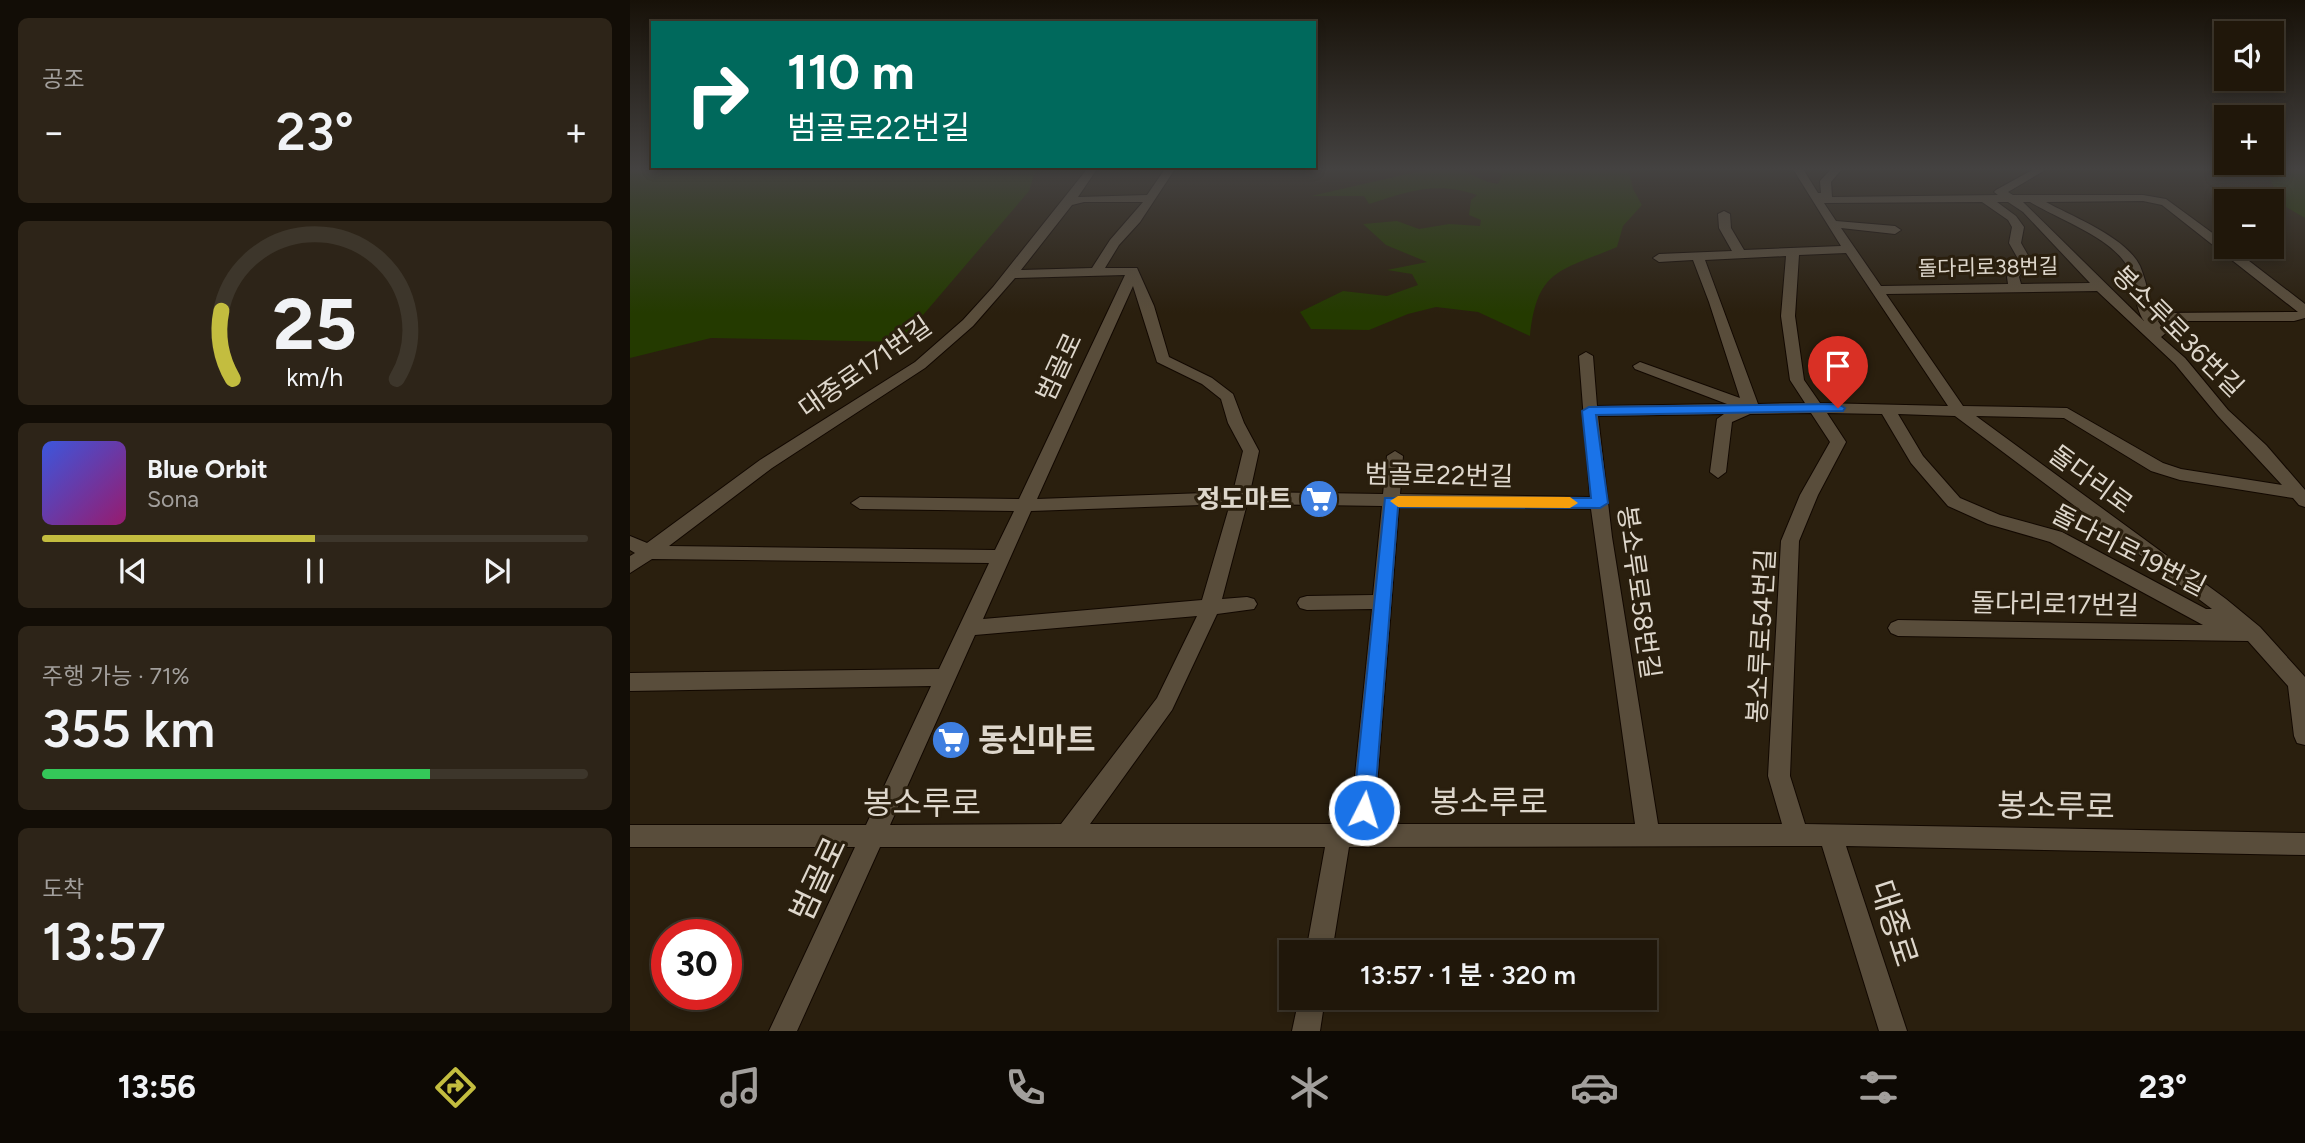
<!DOCTYPE html>
<html lang="ko">
<meta charset="utf-8">
<style>
:root{--surface:#20170a;--page:#2d2418;--text:#f1f3f6;--muted:#a29f9c;--line:#3d362b;--accent:#c3bd3f}
body{margin:0;font-family:Figtree,"Noto Sans KR",sans-serif;background:var(--page);color:var(--text);height:100vh;display:flex;flex-direction:column;font-size:26px;white-space:nowrap}
*{box-sizing:border-box;margin:0}
p{font-size:23px;color:var(--muted)}
.icon{flex:none;width:38px;height:38px;fill:none;stroke:currentColor;stroke-width:2;stroke-linecap:round;stroke-linejoin:round}
.map{position:relative;flex:1;overflow:hidden}
.panel{display:flex;flex-direction:column;gap:18px;padding:18px;background:#120d06;width:630px}
.panel>*{flex:none}
.top-card{position:absolute;left:21px;top:21px;width:665px;height:147px;border-radius:0px;box-shadow:0 4px 10px #0003,0 0 0 2px var(--line);background:#00695c;color:#fff;overflow:hidden}
.buttons{position:absolute;left:1584px;top:21px;display:grid;gap:14px}
.buttons a{display:grid;place-items:center;width:70px;height:70px;border-radius:0px;background:var(--surface);box-shadow:0 4px 10px #0003,0 0 0 2px var(--line);font-size:35px}
.speed{position:absolute;left:21px;top:919px;display:flex;gap:14px;font-size:35px;font-weight:700;text-align:center}
.speed>*{display:grid;place-content:center;width:91px;height:91px;border-radius:50%;background:var(--surface);box-shadow:0 4px 10px #0003,0 0 0 2px var(--line);line-height:1}
.speed .limit{border:10px solid #d22;background:#fff;color:#111}
.pin{position:absolute;display:grid;place-items:center;width:60px;height:60px;color:#fff;margin:-72px -30px;border-radius:50% 50% 50% 0;rotate:-45deg;box-shadow:0 0 7px #0007}
.pin .icon{rotate:45deg}
.me{position:absolute;width:77px;margin:-38px;rotate:5deg;stroke-linejoin:round;filter:drop-shadow(0 0 5px #0008)}
.turn{display:flex;align-items:center;gap:24px;height:147px;padding:0 21px;font-size:32px}
.turn .icon{width:91px;height:91px;stroke-width:2.5}
.turn b{display:block;font-size:49px;line-height:60px}
.big{font-size:52px;font-weight:600;line-height:1.1}
.panel .tile{flex:1;display:flex;flex-direction:column;justify-content:center;gap:10px;min-width:0;padding:0 24px;border-radius:10px;background:var(--page)}
.panel .dial{align-items:center;gap:0}
.dial svg{height:182px;overflow:visible;fill:none;stroke:var(--line);stroke-width:7;stroke-linecap:round;text-anchor:middle}
.dial text{fill:var(--text);stroke:none}
.song{display:flex;align-items:center;gap:21px}
.cover{width:84px;height:84px;border-radius:10px;background:linear-gradient(135deg,hsl(230 70% 55%),hsl(320 70% 35%))}
.played{height:7px;border-radius:4px;background:linear-gradient(90deg,var(--accent) 50%,var(--line) 50%)}
.keys{display:flex;justify-content:space-around;direction:ltr}
.heat{display:flex;justify-content:space-between;align-items:center;font-size:38px;direction:ltr}
.charge{height:10px;border-radius:5px;background:linear-gradient(90deg,#34c759 71%,var(--line) 0)}
.trip{position:absolute;left:649px;top:940px;width:378px;height:70px;border-radius:0px;background:var(--surface);box-shadow:0 4px 10px #0003,0 0 0 2px var(--line);font-weight:600;line-height:70px;text-align:center}
.menu{display:flex;height:112px;justify-content:space-around;align-items:center;background:#0d0904;color:var(--muted)}
.menu .icon{width:49px;height:49px}
.menu .current{color:var(--accent)}
.menu b{font-size:32px;color:var(--text)}
main{display:flex;flex:1;min-height:0}
.map>svg:first-child{display:block}
.green{fill:#243a00}
.lines{fill:none;stroke-linecap:round;stroke-linejoin:round}
.street-casing{stroke:#120800;stroke-width:2}
.street{fill:#594d3b;fill-rule:evenodd}
.route{fill:#1a73e8;stroke:#114b97;stroke-width:2}
.slow{fill:#f59e0b}
.labels{text-anchor:middle;dominant-baseline:central;stroke-width:6;stroke-linejoin:round;paint-order:stroke}
.far-street-label{font-size:21px;fill:#ded7cc;stroke:#2a1f0e}
.street-label{font-size:26px;fill:#ded7cc;stroke:#2a1f0e}
.poi-label{font-size:26px;font-weight:bold;fill:#ded7cc;stroke:#2a1f0e;text-anchor:end}
.near-poi-label{font-size:32px;font-weight:bold;fill:#ded7cc;stroke:#2a1f0e;text-anchor:start}
.near-street-label{font-size:32px;fill:#ded7cc;stroke:#2a1f0e}
</style>
<main>
<section class="panel">
<div class="tile"><p>공조</p>
<div class="heat"><a>−</a><b class="big">23°</b><a>+</a></div>
</div>
<div class="tile dial"><svg viewBox="0 0 100 80">
<path d="M14 69A42 42 0 1 1 86 69"/>
<path d="M14 69A42 42 0 0 1 9 39" stroke="#c3bd3f"/>
<text x="50" y="56" font-size="32" font-weight="700">25</text>
<text x="50" y="72" font-size="11">km/h</text>
</svg></div>
<div class="tile">
<div class="song"><i class="cover"></i><div><b>Blue Orbit</b><p>Sona</p></div></div>
<div class="played"></div>
<div class="keys"><svg class="icon" aria-label="previous" viewBox="0 0 24 24"><path d="M18 5L8 12l10 7zM5 5v14"/></svg><svg class="icon" aria-label="pause" viewBox="0 0 24 24"><path d="M8 5v14M16 5v14"/></svg><svg class="icon" aria-label="next" viewBox="0 0 24 24"><path d="M6 5l10 7-10 7zM19 5v14"/></svg></div>
</div>
<div class="tile"><p>주행 가능 · 71%</p><b class="big">355 km</b><div class="charge"></div></div>
<div class="tile"><p>도착</p><b class="big">13:57</b></div>
</section>
<div class="map">
<svg width="1675" height="1031" viewBox="0 0 1675 1031">
<rect width="100%" height="100%" fill="#2a1f0e"/>
<g class="green">
<path d="M0,169H406L399,191L270,342L81,338L0,358Z"/>
<path d="M799,169H829L858,182L868,184L872,175L859,169H1003L999,171L1003,189L1012,205L993,226L987,247C931,271 907,268 900,336L848,312L806,307L778,314L739,330L681,329L670,312L713,291L757,296L788,285L782,274L757,270L797,262L756,245L733,224L767,221L789,229L819,224L850,226L851,220L839,215L841,200L847,195C806,181 779,191 739,204L734,196H681Z"/>
<path d="M1636,169H1675V218L1651,204Z"/>
</g>
<g class="lines">
<g class="street-casing">
<g id="street">
<path d="M457,169H467L448,197L517,195L535,169H545L510,222L489,245L475,268H507L524,306L539,357L582,378L603,394L614,423L629,451L620,492L753,494L757,456L765,451L773,456L770,494L960,497L949,356L956,352L963,356L967,406L1097,404L1005,369L1003,366L1010,362L1110,398L1079,302L1063,260L1029,262L1023,258L1029,254L1102,251L1089,228L1088,214L1094,211L1100,214L1101,228L1114,250L1211,246L1163,169H1173L1188,193H1191L1190,181L1201,169H1212L1201,182L1202,197L1368,195L1364,192L1366,190L1404,169H1417L1378,192L1383,195H1513L1536,199L1596,243V247H1601L1675,304V318L1664,321H1528L1536,333L1531,337L1555,358L1598,410L1636,445L1675,490V507L1669,505L1663,498L1550,480L1521,471L1434,418L1346,416L1596,599L1630,627L1675,677V745L1667,743L1664,736L1658,686L1618,641L1268,636L1261,633L1258,628L1261,623L1268,620L1573,625L1420,542L1358,524L1318,506L1281,463L1252,414L1197,413L1216,442L1188,495L1169,541L1160,776L1175,824L1675,833V855L1216,846L1277,1031H1249L1192,846L719,847L702,952H676L695,847H250L167,1031H139L225,847H0V825H236L301,686L0,691V673L309,669L359,563L22,559L0,573V556L5,553L0,550V536L17,543L130,460L285,362L333,320L363,287ZM1513,201L1532,205L1668,312L1524,313C1519,298 1516,280 1510,266C1496,237 1443,217 1416,202ZM454,202H513L480,240L462,268L391,270L442,205ZM1352,202L1378,220L1382,227L1379,243L1387,257L1377,277L1378,284L1251,286L1211,228L1265,234L1271,230L1265,226L1206,221L1194,203ZM1367,202H1378L1393,212L1460,283L1391,284L1389,277L1399,257L1391,243L1394,227L1386,216ZM1393,202H1400C1428,219 1478,236 1496,264C1506,281 1503,305 1514,321ZM1216,253L1318,406L1190,403L1174,380L1165,316L1169,255ZM1156,256L1151,316L1160,380L1175,403L1128,404L1075,260ZM495,275L389,499L230,497L221,503L230,509L384,511L365,550L39,546L142,468L295,368L343,326L385,278ZM503,286L527,362L572,384L591,399L598,423L613,451L603,492L407,499ZM1467,291L1545,364L1588,416L1652,485L1551,469L1533,463L1437,408L1333,406L1256,294ZM1181,413L1200,442L1170,495L1151,541L1138,776L1152,824H1028L982,537L968,416L1094,414L1087,419L1080,472L1088,478L1096,472L1102,422L1120,414ZM1268,414L1325,416L1582,609H1576L1432,532L1370,515L1330,498L1293,456ZM600,504L572,600L353,619L401,511ZM617,504L752,506L743,595L677,596L670,598L667,603L670,608L677,610L742,609L720,824H460L542,710L587,614L624,609L627,604L624,599L617,597L592,599ZM769,506L961,509L1005,824H744ZM567,616L527,698L431,824L260,825L345,635Z"/>
<path d="M669,998H695L690,1031H662Z"/>
</g>
</g>
<use href="#street" class="street"/>
</g>
<linearGradient id="sky" x2="0" y2="1"><stop stop-color="#171108"/><stop offset="0.54" stop-color="#444241"/><stop offset="1" stop-color="#444241" stop-opacity="0"/></linearGradient>
<rect width="1675" height="313" fill="url(#sky)"/>
<path class="route" d="M1208,404L1215,408L1213,411L966,415L978,503L970,508L768,507L744,810L741,816L734,819L726,816L723,810L755,498H961L952,411L959,407Z"/>
<path class="slow" d="M768,496L940,497L948,503L940,508L768,507L760,501Z"/>
<defs>
<g id="supermarket-disc" transform="scale(2.0125)"><circle r="9.5" fill="#3f7fe0" stroke="#2a1f0e"/><path d="M-6-5.5h2.5l.6 2H6L4.5 2H-2.5L-4.4-4H-6ZM-1.5 3.2a1.3 1.3 0 1 0 .1 0ZM3 3.2a1.3 1.3 0 1 0 .1 0Z" fill="#fff"/></g>
</defs>
<g fill-rule="evenodd">
<use href="#supermarket-disc" x="689" y="499"/>
<use href="#supermarket-disc" x="321" y="740"/>
</g>
<g class="labels">
<g class="far-street-label">
<text transform="translate(1358 267) rotate(-1)">돌다리로38번길</text>
</g>
<g class="street-label">
<text transform="translate(1548 331) rotate(45)">봉소루로36번길</text>
<text transform="translate(235 367) rotate(-35)">대종로171번길</text>
<text transform="translate(429 367) rotate(-65)">범골로</text>
<text transform="translate(809 475) rotate(1)">범골로22번길</text>
<text transform="translate(1461 479) rotate(36)">돌다리로</text>
<text transform="translate(1499 550) rotate(27)">돌다리로19번길</text>
<text transform="translate(1009 592) rotate(82)">봉소루로58번길</text>
<text transform="translate(1425 604) rotate(1)">돌다리로17번길</text>
<text transform="translate(1131 636) rotate(-87)">봉소루로54번길</text>
</g>
<g class="poi-label">
<text x="662" y="499">정도마트</text>
</g>
<g class="near-poi-label">
<text x="348" y="740">동신마트</text>
</g>
<g class="near-street-label">
<text x="859" y="802">봉소루로</text>
<text x="292" y="803">봉소루로</text>
<text transform="translate(1426 806) rotate(1)">봉소루로</text>
<text transform="translate(188 879) rotate(-65)">범골로</text>
<text transform="translate(1264 923) rotate(72)">대종로</text>
</g>
</g>
</svg>
<div class="buttons">
<a><svg class="icon" aria-label="sound" viewBox="0 0 24 24"><path d="M4 9h4l5-4v14l-5-4H4zM17 9q2 3 0 6"/></svg></a>
<a>+</a>
<a>−</a>
</div>
<div class="speed"><div class="limit">30</div></div>
<div class="pin" style="left:1208px;top:408px;background:#d93025"><svg class="icon" aria-label="arrive" viewBox="0 0 24 24"><path d="M6 21V4h12l-3 4 3 4H6"/></svg></div>
<svg class="me" style="left:734px;top:810px" viewBox="-20 -20 40 40"><circle r="17" fill="#1a73e8" stroke="#fff" stroke-width="3"/><path d="M0-11L8 9 0 5-8 9z" fill="#fff"/></svg>
<div class="trip">13:57 · 1 분 · 320 m</div>
<div class="top-card">
<div class="turn"><svg class="icon" aria-label="right" viewBox="0 0 24 24"><path d="M7 20v-9h11M14 6l5 5-5 5"/></svg><div><b>110 m</b>범골로22번길</div></div>
</div>
</div>
</main>
<nav class="menu">
<b>13:56</b>
<svg class="icon current" aria-label="directions" viewBox="0 0 24 24"><path d="M12 3l9 9-9 9-9-9zM9 14v-3h6M13 9l2 2-2 2"/></svg>
<svg class="icon" aria-label="music" viewBox="0 0 24 24"><path d="M9 18V5l10-2v13"/><circle cx="6" cy="18" r="3"/><circle cx="16" cy="16" r="3"/></svg>
<svg class="icon" aria-label="phone" viewBox="0 0 24 24"><path d="M5 4h4l2 5-3 2q2 4 5 5l2-3 5 2v4C11 20 4 13 5 4z"/></svg>
<svg class="icon" aria-label="climate" viewBox="0 0 24 24"><path d="M12 3v18M4 7l16 10M4 17L20 7"/></svg>
<svg class="icon" aria-label="car" viewBox="0 0 24 24"><path d="M5 17H2v-5l4-1 3-4h7l3 4 3 1v5h-3M9 17h6M6 11h13"/><circle cx="7" cy="17" r="2"/><circle cx="17" cy="17" r="2"/></svg>
<svg class="icon" aria-label="filters" viewBox="0 0 24 24"><path d="M4 7h16M4 17h16"/><circle cx="9" cy="7" r="2"/><circle cx="15" cy="17" r="2"/></svg>
<b>23°</b>
</nav>
